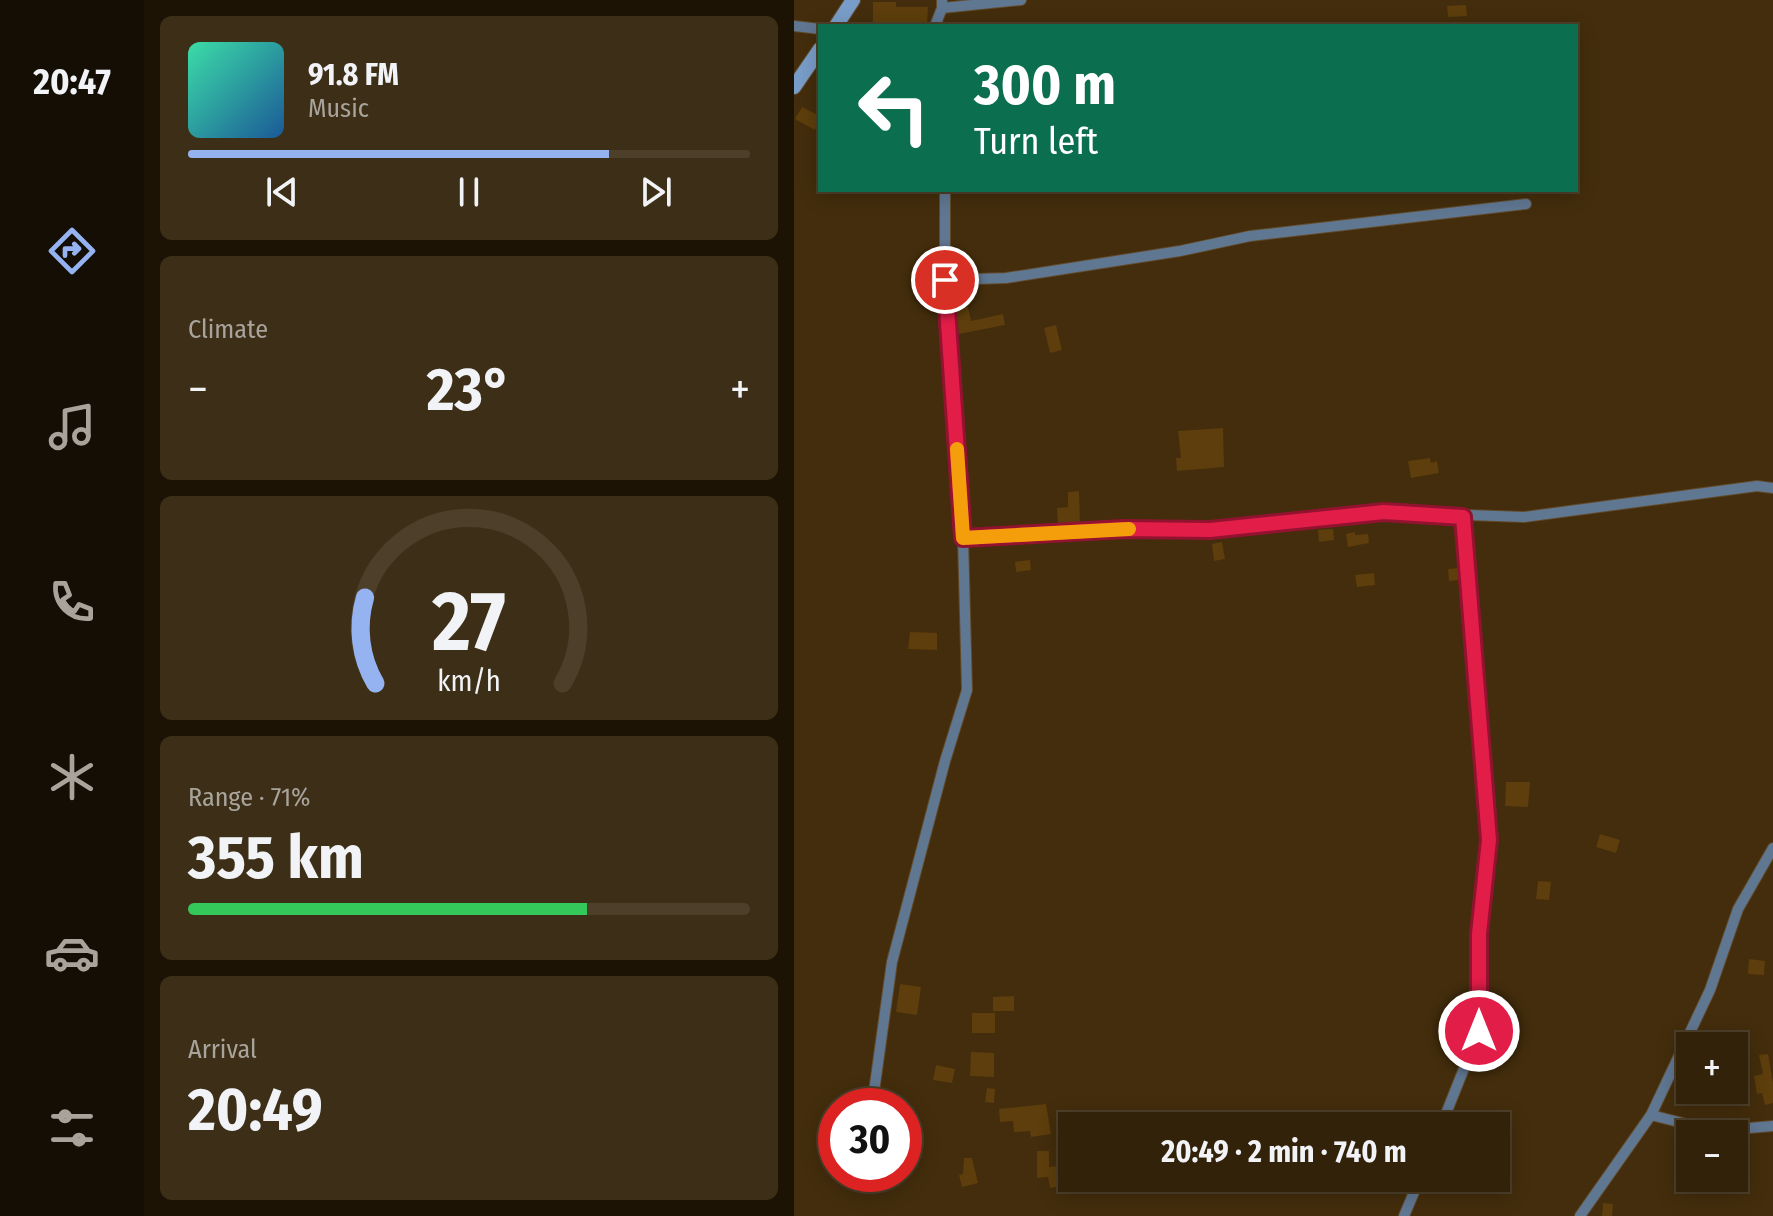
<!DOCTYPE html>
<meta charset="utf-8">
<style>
:root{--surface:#322209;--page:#3d2f17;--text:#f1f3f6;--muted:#a8a49c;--line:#4d3f2a;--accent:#95b2f1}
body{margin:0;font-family:"Fira Sans Condensed",sans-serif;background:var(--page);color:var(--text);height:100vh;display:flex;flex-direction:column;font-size:30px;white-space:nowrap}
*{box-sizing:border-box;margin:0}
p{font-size:26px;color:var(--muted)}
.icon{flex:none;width:44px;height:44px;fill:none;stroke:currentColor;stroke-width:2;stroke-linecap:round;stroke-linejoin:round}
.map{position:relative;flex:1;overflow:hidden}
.sheet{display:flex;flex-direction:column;gap:16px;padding:16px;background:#1c1305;width:650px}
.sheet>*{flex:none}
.guide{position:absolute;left:24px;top:24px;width:760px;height:168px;border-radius:0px;box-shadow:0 4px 20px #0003,0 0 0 2px var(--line);background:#0b6e4f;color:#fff;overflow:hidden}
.controls{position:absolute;left:882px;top:1032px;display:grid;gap:16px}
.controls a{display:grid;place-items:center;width:72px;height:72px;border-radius:0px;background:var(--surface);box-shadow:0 4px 20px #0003,0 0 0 2px var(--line);font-size:40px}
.speed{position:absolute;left:24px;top:1088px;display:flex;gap:16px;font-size:40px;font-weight:700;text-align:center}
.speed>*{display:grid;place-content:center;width:104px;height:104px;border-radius:50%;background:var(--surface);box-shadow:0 4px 20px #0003,0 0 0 2px var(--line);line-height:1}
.speed .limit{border:12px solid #d22;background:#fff;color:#111}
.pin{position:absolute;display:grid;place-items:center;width:68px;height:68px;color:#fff;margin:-34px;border:4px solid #fff;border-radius:50%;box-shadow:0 2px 8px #0007}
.me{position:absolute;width:88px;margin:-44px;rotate:0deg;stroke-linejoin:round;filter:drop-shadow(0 0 6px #0008)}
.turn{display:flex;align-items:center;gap:28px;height:168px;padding:0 24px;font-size:36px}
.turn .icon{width:104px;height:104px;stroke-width:2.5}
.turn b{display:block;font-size:56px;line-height:68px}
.big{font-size:60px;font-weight:700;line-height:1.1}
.sheet .card{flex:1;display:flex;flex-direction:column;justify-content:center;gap:12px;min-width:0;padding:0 28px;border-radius:12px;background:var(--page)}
.sheet .dial{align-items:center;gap:0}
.dial svg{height:208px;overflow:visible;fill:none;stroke:var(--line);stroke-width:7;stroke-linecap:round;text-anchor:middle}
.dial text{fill:var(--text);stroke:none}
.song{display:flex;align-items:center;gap:24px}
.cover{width:96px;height:96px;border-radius:12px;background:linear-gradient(135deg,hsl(160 70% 55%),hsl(210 70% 35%))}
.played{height:8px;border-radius:4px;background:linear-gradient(90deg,var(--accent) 75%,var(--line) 75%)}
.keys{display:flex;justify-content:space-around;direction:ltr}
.heat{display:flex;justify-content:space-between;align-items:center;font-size:44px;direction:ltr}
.charge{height:12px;border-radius:6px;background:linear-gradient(90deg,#34c759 71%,var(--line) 0)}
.trip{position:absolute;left:264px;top:1112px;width:452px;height:80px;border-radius:0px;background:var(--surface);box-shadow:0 4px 20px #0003,0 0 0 2px var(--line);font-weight:700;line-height:80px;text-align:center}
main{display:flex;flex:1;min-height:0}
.tabs{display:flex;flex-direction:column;width:144px;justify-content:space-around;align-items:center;background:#140e04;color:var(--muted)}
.tabs .icon{width:56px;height:56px}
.tabs .on{color:var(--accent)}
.tabs b{font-size:36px;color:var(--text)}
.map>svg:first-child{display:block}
.building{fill:#5d3e0c}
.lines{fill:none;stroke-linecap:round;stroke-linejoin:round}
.minor-casing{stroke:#614a2a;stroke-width:12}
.secondary-casing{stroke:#614a2a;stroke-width:16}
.minor{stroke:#607792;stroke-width:10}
.secondary{stroke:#799dc9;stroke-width:14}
.route-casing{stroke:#92132f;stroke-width:20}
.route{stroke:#e11d48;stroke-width:14}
.slow{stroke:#f59e0b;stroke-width:14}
</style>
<main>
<nav class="tabs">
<b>20:47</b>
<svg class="icon on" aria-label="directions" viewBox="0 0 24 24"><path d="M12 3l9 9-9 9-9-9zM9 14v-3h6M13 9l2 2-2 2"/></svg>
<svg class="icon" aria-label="music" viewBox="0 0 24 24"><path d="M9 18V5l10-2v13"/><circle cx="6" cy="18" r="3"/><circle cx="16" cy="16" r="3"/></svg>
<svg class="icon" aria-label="phone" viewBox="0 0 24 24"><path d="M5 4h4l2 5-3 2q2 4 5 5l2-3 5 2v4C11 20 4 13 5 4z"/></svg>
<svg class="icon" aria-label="climate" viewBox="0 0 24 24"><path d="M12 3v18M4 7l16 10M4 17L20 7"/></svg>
<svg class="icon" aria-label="car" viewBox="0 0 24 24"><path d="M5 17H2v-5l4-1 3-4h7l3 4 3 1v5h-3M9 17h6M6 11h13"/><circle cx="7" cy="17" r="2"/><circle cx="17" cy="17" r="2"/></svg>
<svg class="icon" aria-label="filters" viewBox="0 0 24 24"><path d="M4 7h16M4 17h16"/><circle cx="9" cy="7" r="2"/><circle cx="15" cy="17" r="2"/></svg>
</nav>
<section class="sheet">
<div class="card">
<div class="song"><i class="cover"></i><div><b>91.8 FM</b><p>Music</p></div></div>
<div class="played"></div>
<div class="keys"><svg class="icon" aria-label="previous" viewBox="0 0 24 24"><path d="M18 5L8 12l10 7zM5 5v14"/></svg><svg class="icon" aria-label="pause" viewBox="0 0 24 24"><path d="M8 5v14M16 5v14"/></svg><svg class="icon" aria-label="next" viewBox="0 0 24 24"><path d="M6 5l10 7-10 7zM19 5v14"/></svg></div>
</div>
<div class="card"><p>Climate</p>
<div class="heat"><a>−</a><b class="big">23°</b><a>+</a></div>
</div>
<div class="card dial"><svg viewBox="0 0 100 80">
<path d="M14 69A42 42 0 1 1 86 69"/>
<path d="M14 69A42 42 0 0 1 10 36" stroke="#95b2f1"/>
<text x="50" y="56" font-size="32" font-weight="700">27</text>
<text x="50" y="72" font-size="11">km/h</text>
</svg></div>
<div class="card"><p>Range · 71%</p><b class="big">355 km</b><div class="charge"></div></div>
<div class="card"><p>Arrival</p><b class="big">20:49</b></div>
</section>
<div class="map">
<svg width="979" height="1216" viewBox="0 0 979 1216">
<rect width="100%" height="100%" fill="#432d0c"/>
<g class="building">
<path d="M79,2H102V7H134L133,26L79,25Z"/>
<path d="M672,5L673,16L654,17L653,6Z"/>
<path d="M8,107L26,116L21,130L1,119Z"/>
<path d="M173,303L177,321L209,314L211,325L165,334L161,305Z"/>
<path d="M262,325L268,350L256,353L250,328Z"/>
<path d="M429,428L430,467L383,471L382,458H387L384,431Z"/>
<path d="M636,458L637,463L643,461L645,473L617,478L614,461Z"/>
<path d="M285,491L286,523L264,525L263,508L274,507V492Z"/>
<path d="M539,529L540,540L525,542L524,530Z"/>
<path d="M561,532V535L574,534L575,543L554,547L552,534Z"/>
<path d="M428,542L431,559L420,561L418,544Z"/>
<path d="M236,560L237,570L222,572L221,562Z"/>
<path d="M664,568L665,580L655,581L654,569Z"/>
<path d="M580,573L581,585L563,587L561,575Z"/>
<path d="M116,632L143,633V650L114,649Z"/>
<path d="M712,782H736L734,807L711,806Z"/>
<path d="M806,834L826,840L822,853L802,847Z"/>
<path d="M744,881L757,882L755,900L742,899Z"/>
<path d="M955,959L971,961L970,975L954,974Z"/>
<path d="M106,984L127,987L123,1015L102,1012Z"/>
<path d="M220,996V1011H199V997Z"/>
<rect x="178" y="1013" width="23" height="20"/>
<path d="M177,1052L200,1053V1077L176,1076Z"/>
<path d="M974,1054L979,1083V1103L971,1105L968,1093L963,1094L960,1076L969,1074L965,1055Z"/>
<path d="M142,1065L161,1069L158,1083L139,1080Z"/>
<path d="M193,1088L201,1089L200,1103L191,1102Z"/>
<path d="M252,1104L257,1134L237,1137L236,1131L220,1132L219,1121L206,1122L205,1109Z"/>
<path d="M243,1151H255V1167L265,1166L268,1186L256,1188L254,1177L243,1178Z"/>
<path d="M170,1158H178L184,1183L168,1187L165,1175L169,1174Z"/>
<path d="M809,1203L819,1204L818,1216H808Z"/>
</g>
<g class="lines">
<g class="minor-casing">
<g id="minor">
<path d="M148,8L227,0"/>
<path d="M0,26L26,29"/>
<path d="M141,26L148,8V0"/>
<path d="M151,190V280L169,538"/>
<path d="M151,280L212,278L386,251L456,236L732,204"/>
<path d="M78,1106L98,962L151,761L173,690L169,538L329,529L416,530L590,512L730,517L963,486L979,488"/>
<path d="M857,1115L916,990L944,909L979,848"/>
<path d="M647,1126L685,1031V934L695,840L669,517"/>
<path d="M610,1216L626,1178"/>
<path d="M786,1216L857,1115L920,1131L979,1126"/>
</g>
</g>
<g class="secondary-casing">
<g id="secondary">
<path d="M42,26L59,0"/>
<path d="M0,87L26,49"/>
</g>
</g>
<use href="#minor" class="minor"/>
<use href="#secondary" class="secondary"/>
</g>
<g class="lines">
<g class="route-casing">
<path id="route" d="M151,280L169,538L329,529L416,530L590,512L669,517L695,840L685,934V1031"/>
</g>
<use href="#route" class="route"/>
<path class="slow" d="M163,449L169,538L335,529"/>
</g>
</svg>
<div class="controls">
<a>+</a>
<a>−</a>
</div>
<div class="speed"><div class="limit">30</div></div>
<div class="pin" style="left:151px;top:280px;background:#d93025"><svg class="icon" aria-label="arrive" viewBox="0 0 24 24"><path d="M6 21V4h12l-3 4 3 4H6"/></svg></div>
<svg class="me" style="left:685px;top:1031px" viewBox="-20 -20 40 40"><circle r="17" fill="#e11d48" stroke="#fff" stroke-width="3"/><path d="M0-11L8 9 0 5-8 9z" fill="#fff"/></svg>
<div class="trip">20:49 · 2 min · 740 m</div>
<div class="guide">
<div class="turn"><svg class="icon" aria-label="left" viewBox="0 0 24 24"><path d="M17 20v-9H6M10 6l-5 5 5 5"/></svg><div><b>300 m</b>Turn left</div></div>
</div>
</div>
</main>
